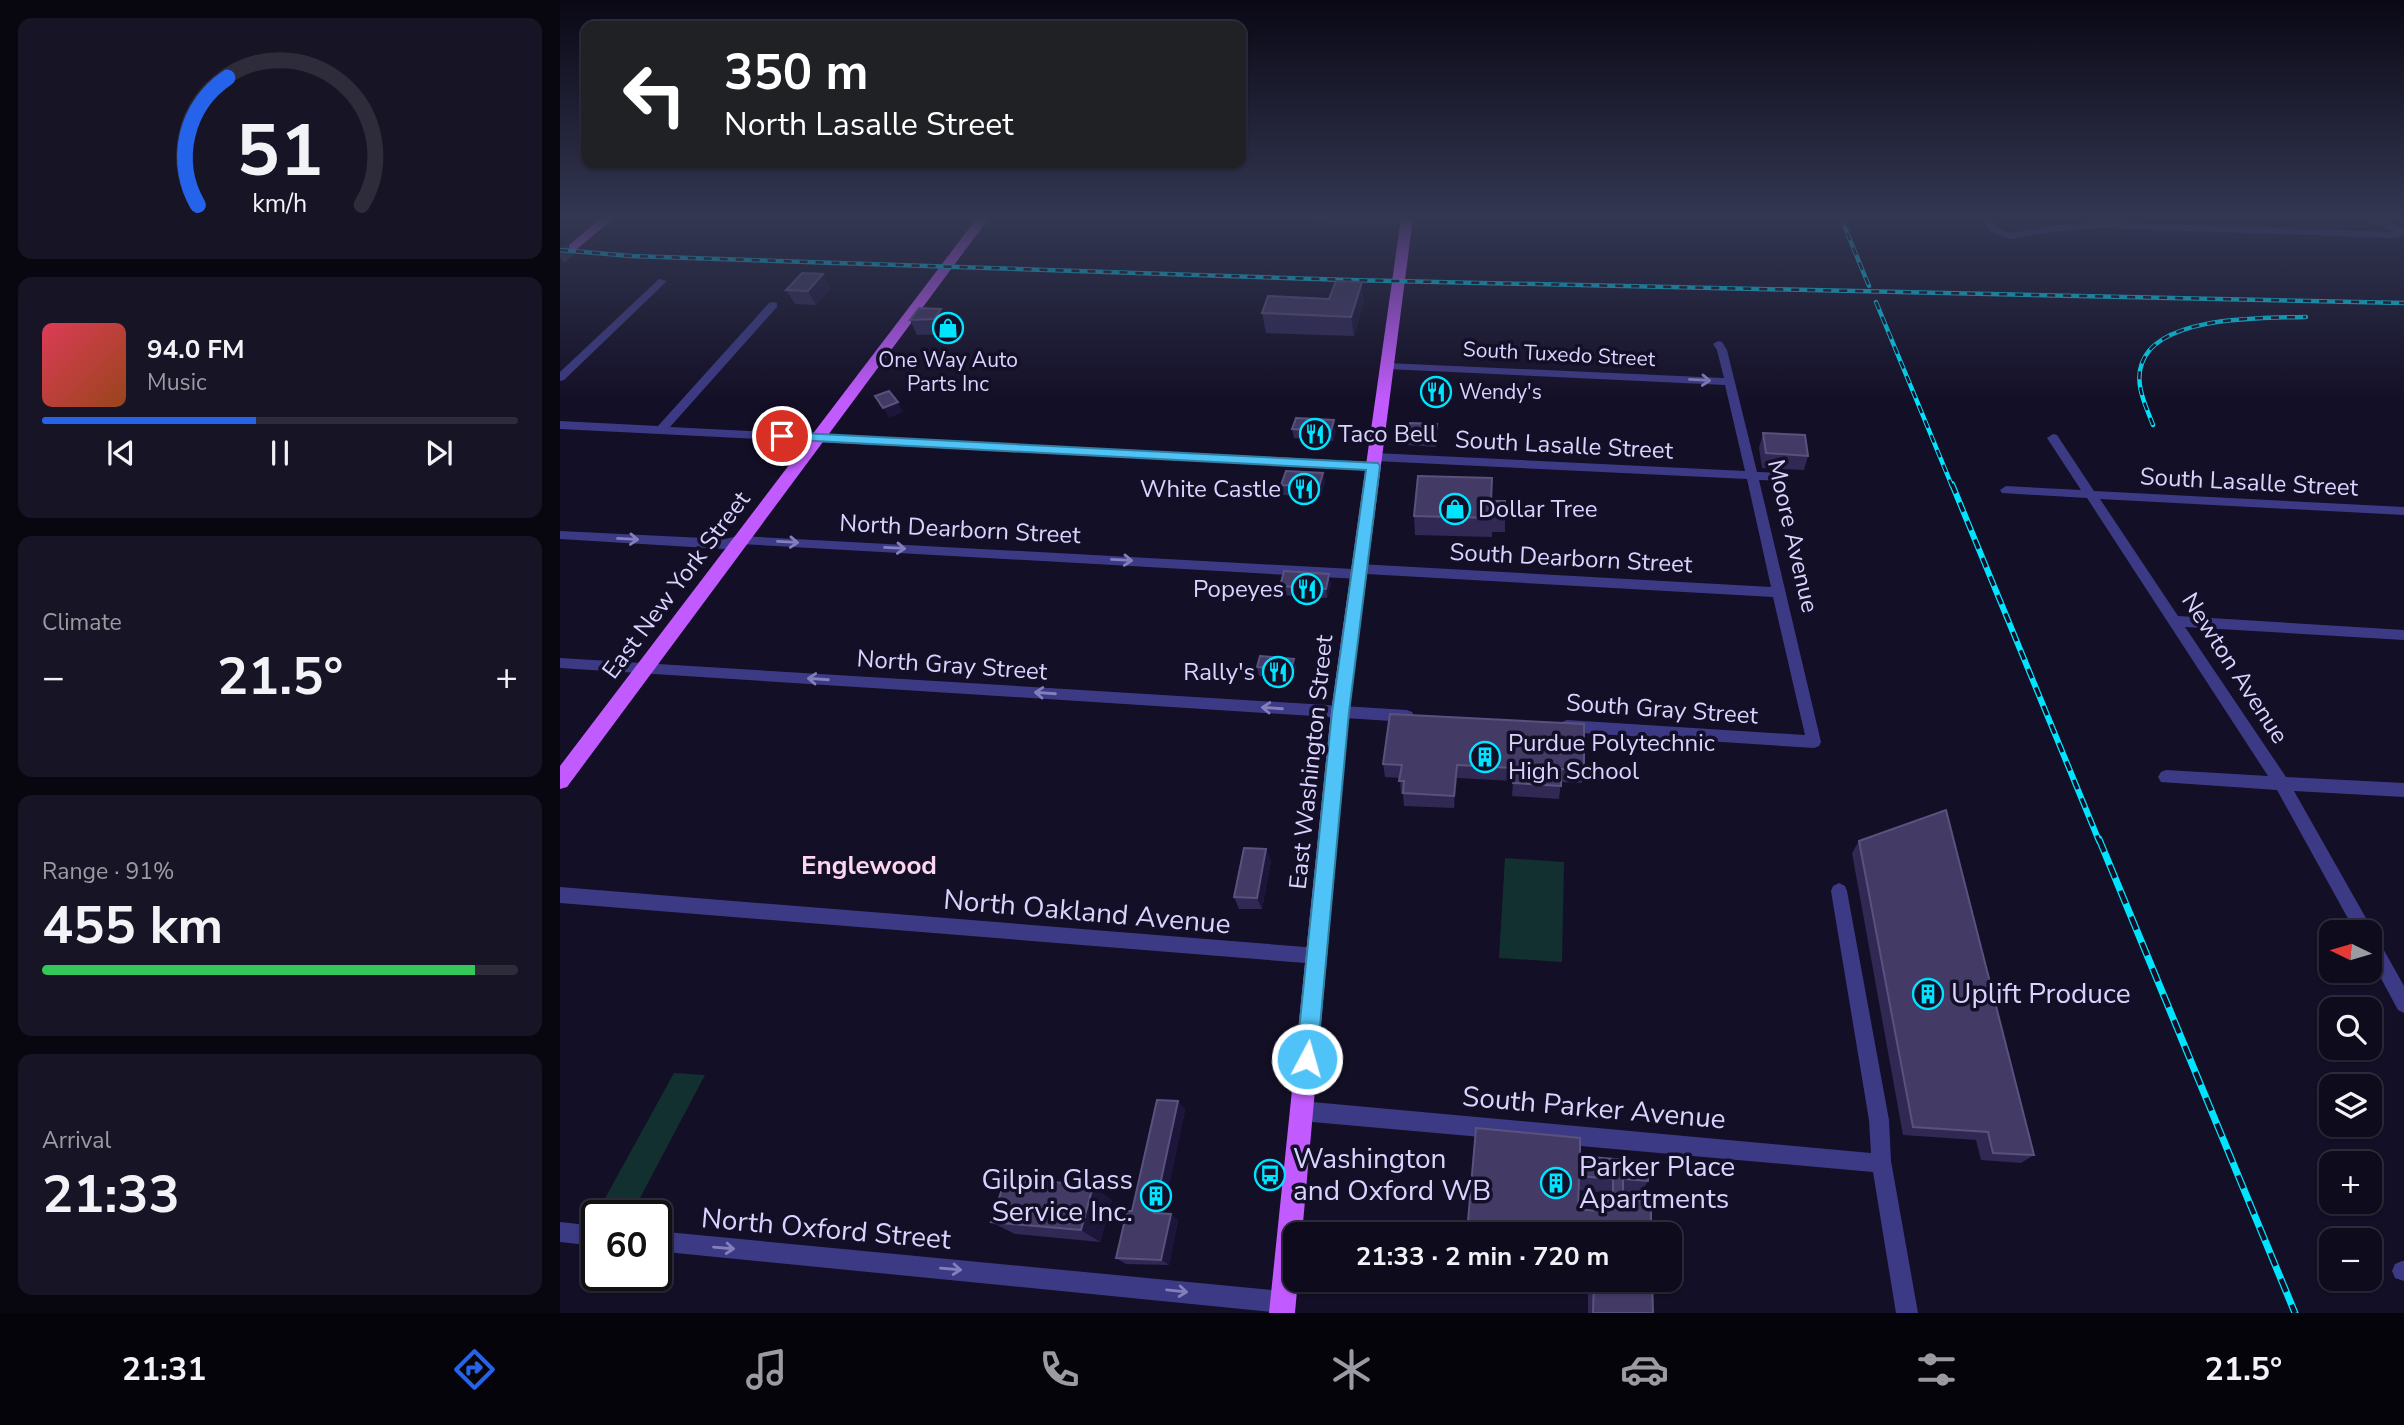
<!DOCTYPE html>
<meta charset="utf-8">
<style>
:root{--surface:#0e0b1c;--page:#171425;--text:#f1f3f6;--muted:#9b9ba3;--line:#2e2b3b;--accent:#2563eb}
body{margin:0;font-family:"Nunito Sans",sans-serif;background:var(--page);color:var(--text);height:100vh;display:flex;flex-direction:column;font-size:26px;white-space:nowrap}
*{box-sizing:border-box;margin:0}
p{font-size:23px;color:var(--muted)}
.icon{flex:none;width:38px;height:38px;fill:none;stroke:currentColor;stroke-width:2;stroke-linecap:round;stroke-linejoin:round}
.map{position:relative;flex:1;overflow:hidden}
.sheet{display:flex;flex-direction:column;gap:18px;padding:18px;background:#08060f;width:560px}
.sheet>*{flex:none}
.banner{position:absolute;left:21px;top:21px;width:665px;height:147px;border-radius:14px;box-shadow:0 2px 5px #0004,0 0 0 2px var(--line);background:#202124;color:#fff;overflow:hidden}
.needle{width:46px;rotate:275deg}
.fabs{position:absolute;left:1759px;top:920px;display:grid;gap:14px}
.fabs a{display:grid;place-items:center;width:63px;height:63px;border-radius:14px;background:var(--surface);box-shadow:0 2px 5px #0004,0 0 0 2px var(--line);font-size:35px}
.speed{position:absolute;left:21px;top:1200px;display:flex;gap:14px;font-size:35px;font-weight:700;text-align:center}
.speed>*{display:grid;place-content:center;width:91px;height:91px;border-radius:50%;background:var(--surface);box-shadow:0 2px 5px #0004,0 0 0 2px var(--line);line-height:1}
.speed .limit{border:4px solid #111;border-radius:10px;background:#fff;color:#111}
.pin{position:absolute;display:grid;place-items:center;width:60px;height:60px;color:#fff;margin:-30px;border:4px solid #fff;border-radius:50%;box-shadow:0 2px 7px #0007}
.me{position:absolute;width:77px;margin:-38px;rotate:6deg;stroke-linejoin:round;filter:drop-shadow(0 0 5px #0008)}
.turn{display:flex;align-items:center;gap:24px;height:147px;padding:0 28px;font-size:32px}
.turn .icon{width:91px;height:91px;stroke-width:2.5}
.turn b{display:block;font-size:49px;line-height:60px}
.big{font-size:52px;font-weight:700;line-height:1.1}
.sheet .card{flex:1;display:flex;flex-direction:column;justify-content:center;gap:10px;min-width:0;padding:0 24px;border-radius:14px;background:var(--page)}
.sheet .dial{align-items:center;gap:0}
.dial svg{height:182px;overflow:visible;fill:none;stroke:var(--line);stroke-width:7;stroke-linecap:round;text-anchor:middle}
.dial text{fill:var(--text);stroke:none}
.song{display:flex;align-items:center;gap:21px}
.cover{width:84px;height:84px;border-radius:10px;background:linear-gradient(135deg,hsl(350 70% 55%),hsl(20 70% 35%))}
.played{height:7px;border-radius:4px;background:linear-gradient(90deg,var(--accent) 45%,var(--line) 45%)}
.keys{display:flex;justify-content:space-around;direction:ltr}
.heat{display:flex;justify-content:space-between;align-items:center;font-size:38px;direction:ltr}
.charge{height:10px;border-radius:5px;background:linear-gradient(90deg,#34c759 91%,var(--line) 0)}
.trip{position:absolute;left:723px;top:1222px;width:399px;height:70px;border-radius:14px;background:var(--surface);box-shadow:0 2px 5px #0004,0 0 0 2px var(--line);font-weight:700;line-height:70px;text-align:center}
.dock{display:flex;height:112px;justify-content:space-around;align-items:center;background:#06040b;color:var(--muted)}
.dock .icon{width:49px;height:49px}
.dock .active{color:var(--accent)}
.dock b{font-size:32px;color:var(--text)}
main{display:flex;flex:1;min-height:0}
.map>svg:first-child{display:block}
.green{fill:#12302f}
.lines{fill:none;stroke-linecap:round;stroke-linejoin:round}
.major-tunnel{stroke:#312d47;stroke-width:13;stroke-dasharray:13 6;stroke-linecap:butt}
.minor{fill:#3d3a85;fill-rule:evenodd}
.major{fill:#c25bff;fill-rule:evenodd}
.rail-far2-casing{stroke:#00e5ff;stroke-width:4.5}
.rail-far1-casing{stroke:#00e5ff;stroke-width:6}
.rail-casing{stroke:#00e5ff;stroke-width:7}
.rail-far2{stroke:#130f26;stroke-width:2.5;stroke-dasharray:8;stroke-linecap:butt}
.rail-far1{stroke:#130f26;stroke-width:3.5;stroke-dasharray:10;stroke-linecap:butt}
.rail{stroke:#130f26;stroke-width:4.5;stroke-dasharray:14;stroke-linecap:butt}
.wall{fill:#312854;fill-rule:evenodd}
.shaded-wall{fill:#1d163a}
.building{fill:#433a66;stroke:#5a527e;stroke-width:2;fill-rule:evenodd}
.oneway{stroke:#837fbc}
.route{fill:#4fc3f7;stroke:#337fa1;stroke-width:2}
.labels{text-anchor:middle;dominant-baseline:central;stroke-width:7;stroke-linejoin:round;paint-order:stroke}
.far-street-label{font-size:21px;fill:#d9d4ff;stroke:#130f26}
.far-poi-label{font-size:21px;fill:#d9d4ff;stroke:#130f26}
.poi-label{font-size:24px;fill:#d9d4ff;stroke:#130f26;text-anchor:start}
.street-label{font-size:24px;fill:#d9d4ff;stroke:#130f26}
.neighbourhood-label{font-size:26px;font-weight:bold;fill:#ffd6f0;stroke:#130f26}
.near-street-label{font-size:28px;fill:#d9d4ff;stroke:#130f26}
.near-poi-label{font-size:28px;fill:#d9d4ff;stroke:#130f26;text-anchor:start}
</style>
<main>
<section class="sheet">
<div class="card dial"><svg viewBox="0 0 100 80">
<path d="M14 69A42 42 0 1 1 86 69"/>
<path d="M14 69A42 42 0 0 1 27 13" stroke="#2563eb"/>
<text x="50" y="56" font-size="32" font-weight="700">51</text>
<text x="50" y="72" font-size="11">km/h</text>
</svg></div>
<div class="card">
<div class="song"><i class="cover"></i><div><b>94.0 FM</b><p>Music</p></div></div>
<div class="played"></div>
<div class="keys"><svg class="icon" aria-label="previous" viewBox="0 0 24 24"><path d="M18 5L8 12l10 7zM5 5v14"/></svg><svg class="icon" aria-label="pause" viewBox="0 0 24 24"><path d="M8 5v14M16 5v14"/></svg><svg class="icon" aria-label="next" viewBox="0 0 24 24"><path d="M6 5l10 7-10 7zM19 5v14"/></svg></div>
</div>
<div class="card"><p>Climate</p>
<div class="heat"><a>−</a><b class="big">21.5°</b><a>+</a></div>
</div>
<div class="card"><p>Range · 91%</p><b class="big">455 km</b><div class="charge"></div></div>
<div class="card"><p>Arrival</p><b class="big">21:33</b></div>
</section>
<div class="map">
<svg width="1844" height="1313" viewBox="0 0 1844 1313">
<rect width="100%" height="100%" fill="#130f26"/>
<g class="green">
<path d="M945,858L1004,862L1002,962L939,958Z"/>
<path d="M114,1073L145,1075L72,1213L38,1211Z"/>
</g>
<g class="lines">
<path class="major-tunnel" d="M0,258L13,247"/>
<g class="minor">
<path d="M742,218L846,219L851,222L846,225L747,221Z"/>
<path d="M1421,218H1431L1437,228L1451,233L1498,225L1543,222L1834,232L1802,218H1815L1844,229V236L1831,238L1543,228L1498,231L1450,239L1431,232Z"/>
<path d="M99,279L107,281L4,380L0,381V372Z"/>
<path d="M213,302L217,303V307L110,427L813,462L819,466L813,470L0,429V421L98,426L209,303Z"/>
<path d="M1158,341L1162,342L1167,350L1197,472L1225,473L1231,477L1225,481L1199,480L1261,742L1259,746L1254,748L1007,732L1002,730L1000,726L1002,722L1007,720L1245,735L1213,597L806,574L799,579L180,544L164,549L0,539V531L164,539L180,536L793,569L799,564L1211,587L1187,479L815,461L809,457L815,453L1185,471L1165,385L827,369L822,366L827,363L1164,378L1157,350L1153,344Z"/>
<path d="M1493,434L1497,435L1534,491L1844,507V515L1540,499L1618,616L1844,630V640L1625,627L1726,777L1844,783V797L1734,791L1811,927L1813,935L1816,936L1844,986V1013L1838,1010L1810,958V933H1796L1717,790L1601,782L1598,777L1601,772L1606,770L1708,776L1527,498L1442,493L1440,490L1446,486L1521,490L1487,438Z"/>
<path d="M0,658L847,710L852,712L854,716L852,720L847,722L0,668Z"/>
<path d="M1279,883L1285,886L1287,891L1329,1120L1331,1161L1358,1313H1336L1313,1172L741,1121L734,1118L731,1111L734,1104L741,1101L1311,1153L1309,1120L1271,891L1273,886Z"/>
<path d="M0,887L758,948L764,950L767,956L764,962L758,964L0,903Z"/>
<path d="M0,1222L37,1226V1246L0,1242Z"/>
<path d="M96,1231L723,1291L731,1294L734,1302L731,1310L723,1313L96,1251Z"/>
<path d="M1842,1261H1844V1281L1835,1278L1832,1271L1835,1264Z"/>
</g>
<g class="major">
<path d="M41,218H54L17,249H9V245Z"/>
<path d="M417,218H429L7,787L0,789V766Z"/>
<path d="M841,218H853L789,712L742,1234H735V1279H738L735,1313H709L771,712Z"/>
</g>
<g class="rail-far2-casing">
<g id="rail-far2">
<path d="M1281,218L1309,286"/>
<path d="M0,250L71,256L788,280L1844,303"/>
<path d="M1316,302L1392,486"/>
<path d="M1593,425C1586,406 1574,384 1582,363C1599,315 1705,318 1746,317"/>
</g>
</g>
<g class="rail-far1-casing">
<path id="rail-far1" d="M1392,484L1539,841"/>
</g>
<g class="rail-casing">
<path id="rail" d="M1539,839L1735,1313"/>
</g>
<use href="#rail-far2" class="rail-far2"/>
<use href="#rail-far1" class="rail-far1"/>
<use href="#rail" class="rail"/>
</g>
<g class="wall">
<path d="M271,288L256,305L235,304L226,290Z"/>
<path d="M769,299L804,301L794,336L706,333L702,313Z"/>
<path d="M359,308L388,324L380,334L357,335L350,320Z"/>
<path d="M774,420L776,430L773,441L734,438L732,429Z"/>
<path d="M1203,433L1248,456L1244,470L1202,468L1199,448Z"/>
<path d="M878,434L876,447L848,445L847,435Z"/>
<path d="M763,473L765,482L760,497L723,495L721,485Z"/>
<path d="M932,501H945V532H932V537L855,535L854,516Z"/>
<path d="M771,584L767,598L722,595L720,586Z"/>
<path d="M734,659L736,668L734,678L699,676L697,667Z"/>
<path d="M830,714L1024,770L1022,783L1001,782L999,799L952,796L953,781L897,778L894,808L844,806L843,794H841L840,778L825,777L823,764Z"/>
<path d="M1299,841L1474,1155L1461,1163L1421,1160L1416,1140L1343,1135L1292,853Z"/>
<path d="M706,849L711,861L702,909H679L674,897Z"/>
<path d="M618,1101L625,1110L603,1213L618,1220L609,1265L566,1264L556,1258L572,1211Z"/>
<path d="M1020,1156L1088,1181L1080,1195L1063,1193V1200L1091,1234H909L908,1221ZM1019,1190L1047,1193L1046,1200L1041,1212L1018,1209Z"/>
<path d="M552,1200L540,1242L455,1234L431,1222Z"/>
<path d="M1028,1279H1092L1093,1313H1028Z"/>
</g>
<g class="shaded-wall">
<path d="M263,274L271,288L256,305L248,291Z"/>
<path d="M802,282L804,301L794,336L791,317Z"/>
<path d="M381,309L388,324L380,334L374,319Z"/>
<path d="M338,402L343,412L329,418L323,408Z"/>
<path d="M774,420L776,430L773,441L771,431Z"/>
<path d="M877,424L878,434L876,447L875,437Z"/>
<path d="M763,473L765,482L760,497L759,487Z"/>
<path d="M769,574L771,584L767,598L766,589Z"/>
<path d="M734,659L736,668L734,678L731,669Z"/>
<path d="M897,765V778L894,808V796Z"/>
<path d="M706,849L711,861L702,909L697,898Z"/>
<path d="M618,1101L625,1110L602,1219L594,1213Z"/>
<path d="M533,1186L552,1200L540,1242L521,1230Z"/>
<path d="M611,1214L618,1220L609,1265L601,1260Z"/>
</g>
<g class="building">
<path d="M242,273L263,274L248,291L226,290Z"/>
<path d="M776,281L802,282L791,317L702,313L708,296L769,299Z"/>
<path d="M359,308L381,309L374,319L350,320Z"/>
<path d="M329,391L338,402L323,408L315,396Z"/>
<path d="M736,418L774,420L771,431L732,429Z"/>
<path d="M850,423L877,424L875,437L847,435Z"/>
<path d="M1203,433L1245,435L1248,456L1206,453Z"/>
<path d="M726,471L763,473L759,487L721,485Z"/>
<path d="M858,476L932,478L931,501H945V512H932V518L854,516Z"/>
<path d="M724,571L769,574L766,589L720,586Z"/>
<path d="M700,656L734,659L731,669L697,667Z"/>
<path d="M830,714L1024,724V770L1001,769V786L953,783V768L897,765L894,796L843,793L844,781H839L842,765L823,764Z"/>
<path d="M1386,810L1474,1155L1433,1153L1428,1132L1353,1127L1299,841Z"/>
<path d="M684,848L706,849L697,898L674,897Z"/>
<path d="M597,1100L618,1101L594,1213L611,1214L601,1260L556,1258L567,1211H572Z"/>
<path d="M916,1128L1020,1138V1156L1088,1162V1181L1063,1179V1200L1091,1202V1234H1034L908,1221ZM1019,1176L1053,1179V1200H1047V1212L1018,1209Z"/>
<path d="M446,1177L533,1186L521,1230L431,1222Z"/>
<path d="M1034,1279H1092L1093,1313H1033Z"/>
</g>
<defs><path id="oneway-shaft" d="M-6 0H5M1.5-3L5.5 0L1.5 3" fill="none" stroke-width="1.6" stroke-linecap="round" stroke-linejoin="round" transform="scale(1.75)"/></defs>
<g class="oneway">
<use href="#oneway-shaft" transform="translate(1140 380) rotate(3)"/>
<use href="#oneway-shaft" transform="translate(68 539) rotate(3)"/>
<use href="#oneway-shaft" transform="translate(228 542) rotate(3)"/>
<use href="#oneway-shaft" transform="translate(335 548) rotate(3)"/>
<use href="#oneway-shaft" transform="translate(562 560) rotate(3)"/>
<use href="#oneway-shaft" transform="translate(258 679) rotate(-176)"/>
<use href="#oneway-shaft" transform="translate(485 693) rotate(-176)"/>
<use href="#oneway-shaft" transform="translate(712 708) rotate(-176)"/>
<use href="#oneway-shaft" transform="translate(164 1248) rotate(5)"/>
<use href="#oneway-shaft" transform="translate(391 1269) rotate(5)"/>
<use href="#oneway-shaft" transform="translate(617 1291) rotate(6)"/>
</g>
<linearGradient id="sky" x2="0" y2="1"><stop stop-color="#0a0815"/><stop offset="0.54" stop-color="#333752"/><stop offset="1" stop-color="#333752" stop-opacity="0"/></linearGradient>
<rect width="1844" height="402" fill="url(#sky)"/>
<path class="route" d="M222,432L818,463L820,466L789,712L757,1059L754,1067L747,1070L739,1067L736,1059L772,712L806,470L217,439V433Z"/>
<defs>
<g id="shop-ring" transform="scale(1.575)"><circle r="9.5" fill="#130f26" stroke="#00e5ff" stroke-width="1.5"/><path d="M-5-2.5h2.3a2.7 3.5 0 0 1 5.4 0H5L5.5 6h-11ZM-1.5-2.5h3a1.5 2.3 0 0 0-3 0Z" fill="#00e5ff"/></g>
<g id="restaurant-ring" transform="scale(1.575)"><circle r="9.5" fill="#130f26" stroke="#00e5ff" stroke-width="1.5"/><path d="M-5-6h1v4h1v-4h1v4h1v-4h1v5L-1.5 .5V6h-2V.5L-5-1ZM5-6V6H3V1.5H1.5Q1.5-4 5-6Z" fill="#00e5ff"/></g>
<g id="building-ring" transform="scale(1.575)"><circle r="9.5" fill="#130f26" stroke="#00e5ff" stroke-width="1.5"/><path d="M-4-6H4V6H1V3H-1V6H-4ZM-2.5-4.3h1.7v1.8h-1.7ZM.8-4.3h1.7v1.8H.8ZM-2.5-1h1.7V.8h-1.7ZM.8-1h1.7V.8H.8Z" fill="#00e5ff"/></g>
<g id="bus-ring" transform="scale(1.575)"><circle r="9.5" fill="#130f26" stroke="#00e5ff" stroke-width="1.5"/><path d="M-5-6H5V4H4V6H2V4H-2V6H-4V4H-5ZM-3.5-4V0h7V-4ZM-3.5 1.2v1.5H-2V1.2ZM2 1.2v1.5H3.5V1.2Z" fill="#00e5ff"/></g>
</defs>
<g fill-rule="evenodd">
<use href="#shop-ring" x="388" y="328"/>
<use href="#restaurant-ring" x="876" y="392"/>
<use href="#restaurant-ring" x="755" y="434"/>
<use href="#restaurant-ring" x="744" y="489"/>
<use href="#shop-ring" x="895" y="509"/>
<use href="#restaurant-ring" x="747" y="589"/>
<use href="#restaurant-ring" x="718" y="672"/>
<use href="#building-ring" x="925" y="757"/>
<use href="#building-ring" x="1368" y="994"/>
<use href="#bus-ring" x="710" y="1175"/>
<use href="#building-ring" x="996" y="1183"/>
<use href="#building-ring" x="596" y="1196"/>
</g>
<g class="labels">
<g class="far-street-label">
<text transform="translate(999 354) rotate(3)">South Tuxedo Street</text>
</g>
<g class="far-poi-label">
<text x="388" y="360">One Way Auto<tspan x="388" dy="24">Parts Inc</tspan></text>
<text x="899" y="392" text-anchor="start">Wendy's</text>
</g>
<g class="poi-label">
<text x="778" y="434">Taco Bell</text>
<text x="721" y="489" text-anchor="end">White Castle</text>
<text x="918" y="509">Dollar Tree</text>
<text x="724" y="589" text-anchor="end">Popeyes</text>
<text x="695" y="672" text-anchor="end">Rally's</text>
<text x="948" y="743">Purdue Polytechnic<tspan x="948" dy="28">High School</tspan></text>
</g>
<g class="street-label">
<text transform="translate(1004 445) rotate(3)">South Lasalle Street</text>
<text transform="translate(1689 482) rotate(3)">South Lasalle Street</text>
<text transform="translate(400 529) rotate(3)">North Dearborn Street</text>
<text transform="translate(1233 536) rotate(77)">Moore Avenue</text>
<text transform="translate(1011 558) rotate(3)">South Dearborn Street</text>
<text transform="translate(116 585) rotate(-53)">East New York Street</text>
<text transform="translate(392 665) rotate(4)">North Gray Street</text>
<text transform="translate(1675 668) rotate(57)">Newton Avenue</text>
<text transform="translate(1102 709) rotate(4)">South Gray Street</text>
<text transform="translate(751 762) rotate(-84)">East Washington Street</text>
</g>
<g class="neighbourhood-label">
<text x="309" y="865">Englewood</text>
</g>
<g class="near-street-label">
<text transform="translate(527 912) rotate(5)">North Oakland Avenue</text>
<text transform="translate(1034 1108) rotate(5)">South Parker Avenue</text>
<text transform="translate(266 1229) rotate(5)">North Oxford Street</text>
</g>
<g class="near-poi-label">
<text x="1391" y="994">Uplift Produce</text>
<text x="733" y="1159">Washington<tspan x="733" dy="32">and Oxford WB</tspan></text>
<text x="1019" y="1167">Parker Place<tspan x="1019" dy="32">Apartments</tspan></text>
<text x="573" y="1180" text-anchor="end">Gilpin Glass<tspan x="573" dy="32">Service Inc.</tspan></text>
</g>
</g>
</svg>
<div class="fabs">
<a><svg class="needle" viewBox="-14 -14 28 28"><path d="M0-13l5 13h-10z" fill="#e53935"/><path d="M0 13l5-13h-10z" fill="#9b9ba3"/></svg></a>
<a><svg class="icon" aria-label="search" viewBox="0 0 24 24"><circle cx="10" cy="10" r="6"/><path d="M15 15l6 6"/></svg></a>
<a><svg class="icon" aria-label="layers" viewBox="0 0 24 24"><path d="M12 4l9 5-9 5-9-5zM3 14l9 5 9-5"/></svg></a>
<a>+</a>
<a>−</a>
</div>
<div class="speed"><div class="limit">60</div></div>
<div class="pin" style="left:222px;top:436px;background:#d93025"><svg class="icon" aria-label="arrive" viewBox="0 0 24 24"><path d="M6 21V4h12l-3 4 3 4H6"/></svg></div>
<svg class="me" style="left:747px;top:1059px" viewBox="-20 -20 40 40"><circle r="17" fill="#4fc3f7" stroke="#fff" stroke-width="3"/><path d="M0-11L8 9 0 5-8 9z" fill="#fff"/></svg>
<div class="trip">21:33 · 2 min · 720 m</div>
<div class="banner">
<div class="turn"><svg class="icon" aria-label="left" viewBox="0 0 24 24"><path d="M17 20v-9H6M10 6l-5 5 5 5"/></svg><div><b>350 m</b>North Lasalle Street</div></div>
</div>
</div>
</main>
<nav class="dock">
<b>21:31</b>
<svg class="icon active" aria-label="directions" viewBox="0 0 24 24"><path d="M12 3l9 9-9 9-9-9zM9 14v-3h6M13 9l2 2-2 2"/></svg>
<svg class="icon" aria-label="music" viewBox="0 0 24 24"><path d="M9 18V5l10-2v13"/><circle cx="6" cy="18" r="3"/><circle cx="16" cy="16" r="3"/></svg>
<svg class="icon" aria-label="phone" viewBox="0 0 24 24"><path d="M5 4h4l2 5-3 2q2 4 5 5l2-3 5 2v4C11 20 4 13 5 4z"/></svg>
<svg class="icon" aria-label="climate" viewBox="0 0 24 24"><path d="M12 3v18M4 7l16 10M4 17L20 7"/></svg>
<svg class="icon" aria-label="car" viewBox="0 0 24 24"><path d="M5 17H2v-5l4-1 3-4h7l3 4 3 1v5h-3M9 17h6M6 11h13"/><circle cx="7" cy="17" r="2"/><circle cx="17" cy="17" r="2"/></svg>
<svg class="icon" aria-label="filters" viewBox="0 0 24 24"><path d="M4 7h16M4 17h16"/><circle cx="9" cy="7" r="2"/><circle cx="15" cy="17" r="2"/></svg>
<b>21.5°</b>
</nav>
